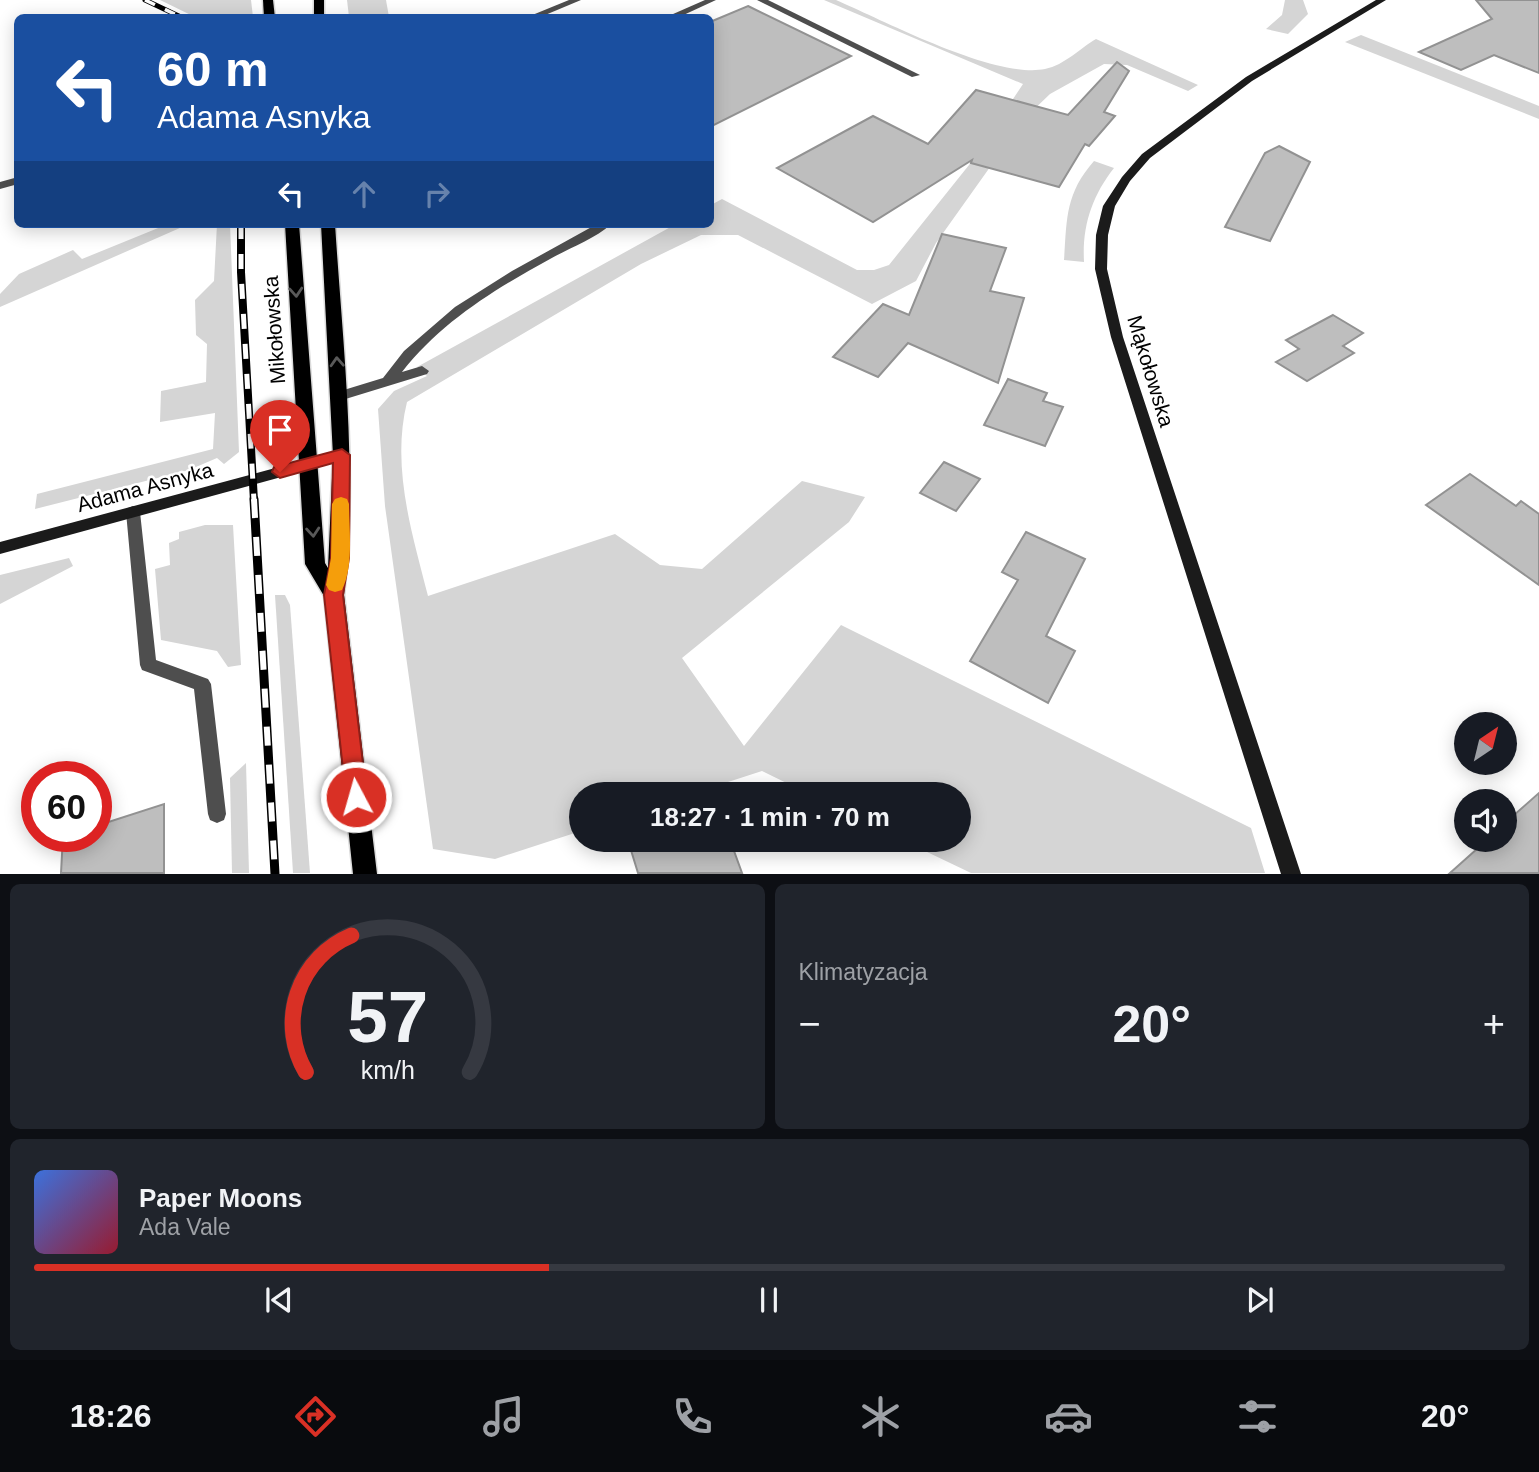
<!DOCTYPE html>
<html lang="pl">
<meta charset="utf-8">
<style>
:root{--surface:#171b24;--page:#20242c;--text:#f1f3f6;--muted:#9ea1a6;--line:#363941;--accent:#d93025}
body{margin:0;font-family:Helvetica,sans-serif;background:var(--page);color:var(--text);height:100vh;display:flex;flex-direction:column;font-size:26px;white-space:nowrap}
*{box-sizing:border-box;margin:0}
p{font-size:23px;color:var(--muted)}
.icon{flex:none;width:38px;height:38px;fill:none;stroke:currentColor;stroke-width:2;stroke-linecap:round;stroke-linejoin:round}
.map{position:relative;height:874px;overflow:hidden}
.drawer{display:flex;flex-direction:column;gap:10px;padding:10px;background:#0d0f14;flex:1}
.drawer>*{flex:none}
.banner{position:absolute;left:14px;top:14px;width:700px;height:214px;border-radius:10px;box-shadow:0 4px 18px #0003;background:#1a4fa0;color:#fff;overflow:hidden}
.needle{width:46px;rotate:35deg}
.fabs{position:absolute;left:1454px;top:712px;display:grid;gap:14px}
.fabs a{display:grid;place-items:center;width:63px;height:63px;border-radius:50%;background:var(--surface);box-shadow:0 4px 18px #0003;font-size:35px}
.speed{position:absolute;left:21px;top:761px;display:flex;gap:14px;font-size:35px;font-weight:700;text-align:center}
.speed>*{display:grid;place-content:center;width:91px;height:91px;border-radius:50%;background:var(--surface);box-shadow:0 4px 18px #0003;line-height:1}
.speed .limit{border:10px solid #d22;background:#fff;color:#111}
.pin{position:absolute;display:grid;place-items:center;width:60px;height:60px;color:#fff;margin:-72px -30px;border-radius:50% 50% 50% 0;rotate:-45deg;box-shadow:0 0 7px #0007}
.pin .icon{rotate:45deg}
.me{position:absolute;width:77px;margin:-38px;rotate:354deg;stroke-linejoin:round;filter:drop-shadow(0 0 5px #0008)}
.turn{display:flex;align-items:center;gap:24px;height:147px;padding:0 28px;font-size:32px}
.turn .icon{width:91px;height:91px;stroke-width:2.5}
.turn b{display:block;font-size:49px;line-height:60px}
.lanes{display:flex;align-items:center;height:66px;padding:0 28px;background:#0003;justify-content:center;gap:35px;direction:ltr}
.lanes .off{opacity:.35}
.big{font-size:52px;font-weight:800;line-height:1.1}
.drawer .card{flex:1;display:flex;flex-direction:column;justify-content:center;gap:10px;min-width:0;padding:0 24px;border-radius:10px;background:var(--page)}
.drawer .dial{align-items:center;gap:0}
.dial svg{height:182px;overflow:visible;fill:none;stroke:var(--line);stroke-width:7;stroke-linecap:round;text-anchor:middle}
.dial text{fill:var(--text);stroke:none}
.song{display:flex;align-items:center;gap:21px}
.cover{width:84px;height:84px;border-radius:10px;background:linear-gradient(135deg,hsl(220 70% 55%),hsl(350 70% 35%))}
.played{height:7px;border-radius:4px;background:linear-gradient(90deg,var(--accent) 35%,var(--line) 35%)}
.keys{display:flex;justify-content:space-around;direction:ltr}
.heat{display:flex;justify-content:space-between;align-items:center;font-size:38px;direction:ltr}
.drawer .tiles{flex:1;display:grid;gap:10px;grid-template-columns:1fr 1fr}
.card:last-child{grid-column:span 2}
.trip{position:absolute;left:569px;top:782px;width:402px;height:70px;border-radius:35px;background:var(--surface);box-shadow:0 4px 18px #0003;font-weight:800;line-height:70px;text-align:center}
.menu{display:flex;height:112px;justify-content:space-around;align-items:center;background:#090b0e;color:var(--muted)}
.menu .icon{width:49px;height:49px}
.menu .selected{color:var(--accent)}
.menu b{font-size:32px;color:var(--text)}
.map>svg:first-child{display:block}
.green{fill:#d5d5d5}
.building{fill:#bebebe;stroke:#929292;stroke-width:2}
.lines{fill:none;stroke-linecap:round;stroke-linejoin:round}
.primary-casing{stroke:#dbdbdb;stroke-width:3}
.lane{fill:#4e4e4e;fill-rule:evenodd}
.street{fill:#4e4e4e;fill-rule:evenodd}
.secondary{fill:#1b1b1b;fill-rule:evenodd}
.primary{fill:#000;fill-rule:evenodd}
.rail-far2-casing{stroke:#000;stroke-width:5}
.rail-far1-casing{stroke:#000;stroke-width:8}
.rail-casing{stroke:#000;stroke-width:9}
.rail-far2{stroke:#fff;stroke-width:3.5;stroke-dasharray:11;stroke-linecap:butt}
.rail-far1{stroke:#fff;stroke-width:5;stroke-dasharray:15;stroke-linecap:butt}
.rail{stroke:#fff;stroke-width:6;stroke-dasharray:19;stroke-linecap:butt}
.oneway{stroke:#595959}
.route{fill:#d93025;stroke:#8d1f18;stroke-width:2}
.slow{fill:#f59e0b}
.labels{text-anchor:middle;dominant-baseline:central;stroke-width:5;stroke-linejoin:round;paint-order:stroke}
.street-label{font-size:21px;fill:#000;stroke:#fff}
</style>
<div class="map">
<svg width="1539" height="874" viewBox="0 0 1539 874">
<rect width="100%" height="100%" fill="#fff"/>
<g class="green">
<path d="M160,0H251L253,17H195Z"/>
<path d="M347,0H386L389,17H349Z"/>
<path d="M824,0H836C885,21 994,79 1045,69C1065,65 1080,48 1096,39L1198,85L1188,91L1127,65L1104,64L1050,94L1025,118L936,243L916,281L872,304L738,235H701L641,264L407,402C391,467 412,533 428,596L615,534L660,565L702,569L802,481L865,497L849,522L682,658L744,746L841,625L1251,828L1265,873H971L902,840H959V794H809L762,771L691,794H581V831L495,859L433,849L385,506L378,409L394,391L427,376L417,367L676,224H710L711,205L722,199L857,270H874L889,265L969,165L1023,84Z"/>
<path d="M1285,0H1303L1308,14L1288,34L1266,29L1282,15Z"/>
<path d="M1361,35L1539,106V119L1345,42Z"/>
<path d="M1094,161L1114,168C1092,196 1082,226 1084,262L1064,260C1067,219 1065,194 1094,161Z"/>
<path d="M168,224H189L0,307V294L19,274L73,250L82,259Z"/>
<path d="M217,224H230L239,452L224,464L217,458L189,470L35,509L37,494L213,449L215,413L160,422L161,391L206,382L207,344L196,335L195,300L214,281Z"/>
<path d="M205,525H233L241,665L228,667L217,651L161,640L155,569L170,565L169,543L179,539V532Z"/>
<path d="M69,558L73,566L0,604V575Z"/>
<path d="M275,595H285L290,605L310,873H293Z"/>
<path d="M246,763L249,873H232L230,778Z"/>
</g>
<g class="building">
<path d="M1476,0H1539V73L1494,55L1461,70L1419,52L1492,19Z"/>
<path d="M748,6L851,56L710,127V22Z"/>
<path d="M1117,62L1129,71L1104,112L1115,116L1089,146L1085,144L1059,187L971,163L972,160L873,222L777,168L873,116L928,144L976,90L1068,115Z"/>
<path d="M1279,146L1310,162L1270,241L1225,227L1265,153Z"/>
<path d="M942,234L1006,248L990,291L1024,298L998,383L908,343L878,377L833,357L883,304L909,315Z"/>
<path d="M1333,315L1363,333L1343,346L1354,353L1307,381L1276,362L1299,349L1286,340Z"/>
<path d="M1008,379L1047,393L1043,401L1063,407L1045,446L984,425Z"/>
<path d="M944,462L980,479L956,511L920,493Z"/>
<path d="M1470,474L1516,506L1521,501L1539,514V585L1426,505Z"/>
<path d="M1026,532L1085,559L1046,636L1075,651L1048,703L970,661L1018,580L1002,572Z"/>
<path d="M1539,793V873H1450L1487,840H1505V823Z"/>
<path d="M164,804V873H61L63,836H96V826Z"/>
<path d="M650,840H730L742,873H638L630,847Z"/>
</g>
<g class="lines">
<g class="primary-casing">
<g id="primary">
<path d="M263,0H273L275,18H264Z"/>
<rect x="314" y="0" width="10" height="18"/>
<path d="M285,224H299L325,563L328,568L333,456L321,224H335C343,348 358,471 344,595L377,874H353L324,596L305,564Z"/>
</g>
</g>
<g class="lane">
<path d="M569,0H581L538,18H525Z"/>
<path d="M705,0H716L677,18H664Z"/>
<path d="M757,0H768L920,75L912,77Z"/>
<path d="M597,224H611C595,239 569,248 550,259C495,289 441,322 402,372L422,366L429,371L427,374L339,401L334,399L332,396L334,393L383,378L404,351L455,307L512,271Z"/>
<path d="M133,506L138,508L140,512L156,660L208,679L211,684L226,814L224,820L217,823L210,820L208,814L194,689L142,670L140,665L126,512L128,508Z"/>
</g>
<path class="street" d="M18,177V184L0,189V182Z"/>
<g class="secondary">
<path d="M1376,0H1386L1252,81L1150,158L1130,181L1115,206L1108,235L1107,269L1123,337L1301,874H1281L1111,337L1095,269L1096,235L1103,206L1122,177L1142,154L1246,77Z"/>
<path d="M342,450L347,451L349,455L347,459L0,554V542Z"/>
</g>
<use href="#primary" class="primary"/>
<g class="rail-far2-casing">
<path id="rail-far2" d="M145,0L183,18"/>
</g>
<g class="rail-far1-casing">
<path id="rail-far1" d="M241,224V272L254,501"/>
</g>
<g class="rail-casing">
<path id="rail" d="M254,499L275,874"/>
</g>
<use href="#rail-far2" class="rail-far2"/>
<use href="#rail-far1" class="rail-far1"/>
<use href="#rail" class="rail"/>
</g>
<defs><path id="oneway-chevron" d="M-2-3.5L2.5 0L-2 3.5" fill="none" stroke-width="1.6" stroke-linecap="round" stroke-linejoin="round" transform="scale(1.75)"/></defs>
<g class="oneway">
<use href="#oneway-chevron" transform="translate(296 292) rotate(86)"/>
<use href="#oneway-chevron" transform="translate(337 362) rotate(-93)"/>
<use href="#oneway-chevron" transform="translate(313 532) rotate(85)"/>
</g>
<path class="route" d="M342,449L350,455L349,558L343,595L367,797L364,805L356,808L349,805L346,797L324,595L331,558L333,463L280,478L272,472L274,467Z"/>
<path class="slow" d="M341,497L347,499L349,504C349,530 354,566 342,590L335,592L329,590L326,585L331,558L332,504L335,499Z"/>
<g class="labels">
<g class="street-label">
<text transform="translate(274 330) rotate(-94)">Mikołowska</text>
<text transform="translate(1151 371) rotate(73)">Mąkołowska</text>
<text transform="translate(145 487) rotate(-15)">Adama Asnyka</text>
</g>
</g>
</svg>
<div class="fabs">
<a><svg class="needle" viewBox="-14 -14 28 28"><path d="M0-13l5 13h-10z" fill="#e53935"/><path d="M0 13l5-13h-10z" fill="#9ea1a6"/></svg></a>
<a><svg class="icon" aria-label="sound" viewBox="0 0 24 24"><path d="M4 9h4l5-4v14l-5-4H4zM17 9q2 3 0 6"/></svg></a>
</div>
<div class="speed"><div class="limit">60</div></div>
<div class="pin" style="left:280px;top:472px;background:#d93025"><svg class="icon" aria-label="arrive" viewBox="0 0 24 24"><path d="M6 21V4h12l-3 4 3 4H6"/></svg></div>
<svg class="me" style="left:356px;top:797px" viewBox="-20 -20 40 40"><circle r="17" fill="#d93025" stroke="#fff" stroke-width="3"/><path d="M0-11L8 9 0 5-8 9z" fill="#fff"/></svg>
<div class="trip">18:27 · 1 min · 70 m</div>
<div class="banner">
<div class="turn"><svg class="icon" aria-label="left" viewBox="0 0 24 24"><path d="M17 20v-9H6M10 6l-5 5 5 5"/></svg><div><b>60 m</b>Adama Asnyka</div></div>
<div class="lanes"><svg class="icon" aria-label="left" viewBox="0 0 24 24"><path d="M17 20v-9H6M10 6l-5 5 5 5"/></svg><svg class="icon off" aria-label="ahead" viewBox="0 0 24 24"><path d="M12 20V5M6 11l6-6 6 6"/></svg><svg class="icon off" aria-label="right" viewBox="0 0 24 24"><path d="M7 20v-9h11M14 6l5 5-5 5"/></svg></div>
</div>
</div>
<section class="drawer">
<div class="tiles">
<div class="card dial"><svg viewBox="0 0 100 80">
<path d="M14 69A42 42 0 1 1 86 69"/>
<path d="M14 69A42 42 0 0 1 34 9" stroke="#d93025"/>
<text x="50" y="56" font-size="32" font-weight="700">57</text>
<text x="50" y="72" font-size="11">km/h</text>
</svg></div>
<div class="card"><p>Klimatyzacja</p>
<div class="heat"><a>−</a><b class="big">20°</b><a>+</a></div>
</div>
<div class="card">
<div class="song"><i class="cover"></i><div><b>Paper Moons</b><p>Ada Vale</p></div></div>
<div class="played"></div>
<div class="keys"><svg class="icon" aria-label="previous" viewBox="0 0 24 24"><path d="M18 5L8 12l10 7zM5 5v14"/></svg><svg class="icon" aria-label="pause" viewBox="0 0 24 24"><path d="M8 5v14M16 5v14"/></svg><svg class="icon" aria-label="next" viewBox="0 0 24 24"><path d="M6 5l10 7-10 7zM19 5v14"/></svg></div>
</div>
</div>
</section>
<nav class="menu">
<b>18:26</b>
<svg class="icon selected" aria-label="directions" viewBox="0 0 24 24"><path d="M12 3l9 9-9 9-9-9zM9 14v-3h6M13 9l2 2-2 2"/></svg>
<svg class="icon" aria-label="music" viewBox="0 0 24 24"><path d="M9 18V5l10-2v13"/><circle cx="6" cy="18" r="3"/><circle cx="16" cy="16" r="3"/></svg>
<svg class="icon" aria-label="phone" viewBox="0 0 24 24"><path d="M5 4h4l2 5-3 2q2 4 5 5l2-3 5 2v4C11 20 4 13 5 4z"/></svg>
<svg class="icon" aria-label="climate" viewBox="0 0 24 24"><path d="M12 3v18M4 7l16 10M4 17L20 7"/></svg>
<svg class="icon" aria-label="car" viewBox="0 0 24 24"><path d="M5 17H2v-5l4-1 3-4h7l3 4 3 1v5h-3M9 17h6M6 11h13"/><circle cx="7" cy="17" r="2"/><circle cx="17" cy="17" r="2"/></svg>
<svg class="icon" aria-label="filters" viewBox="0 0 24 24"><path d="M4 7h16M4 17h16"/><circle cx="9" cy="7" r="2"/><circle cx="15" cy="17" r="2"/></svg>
<b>20°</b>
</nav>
